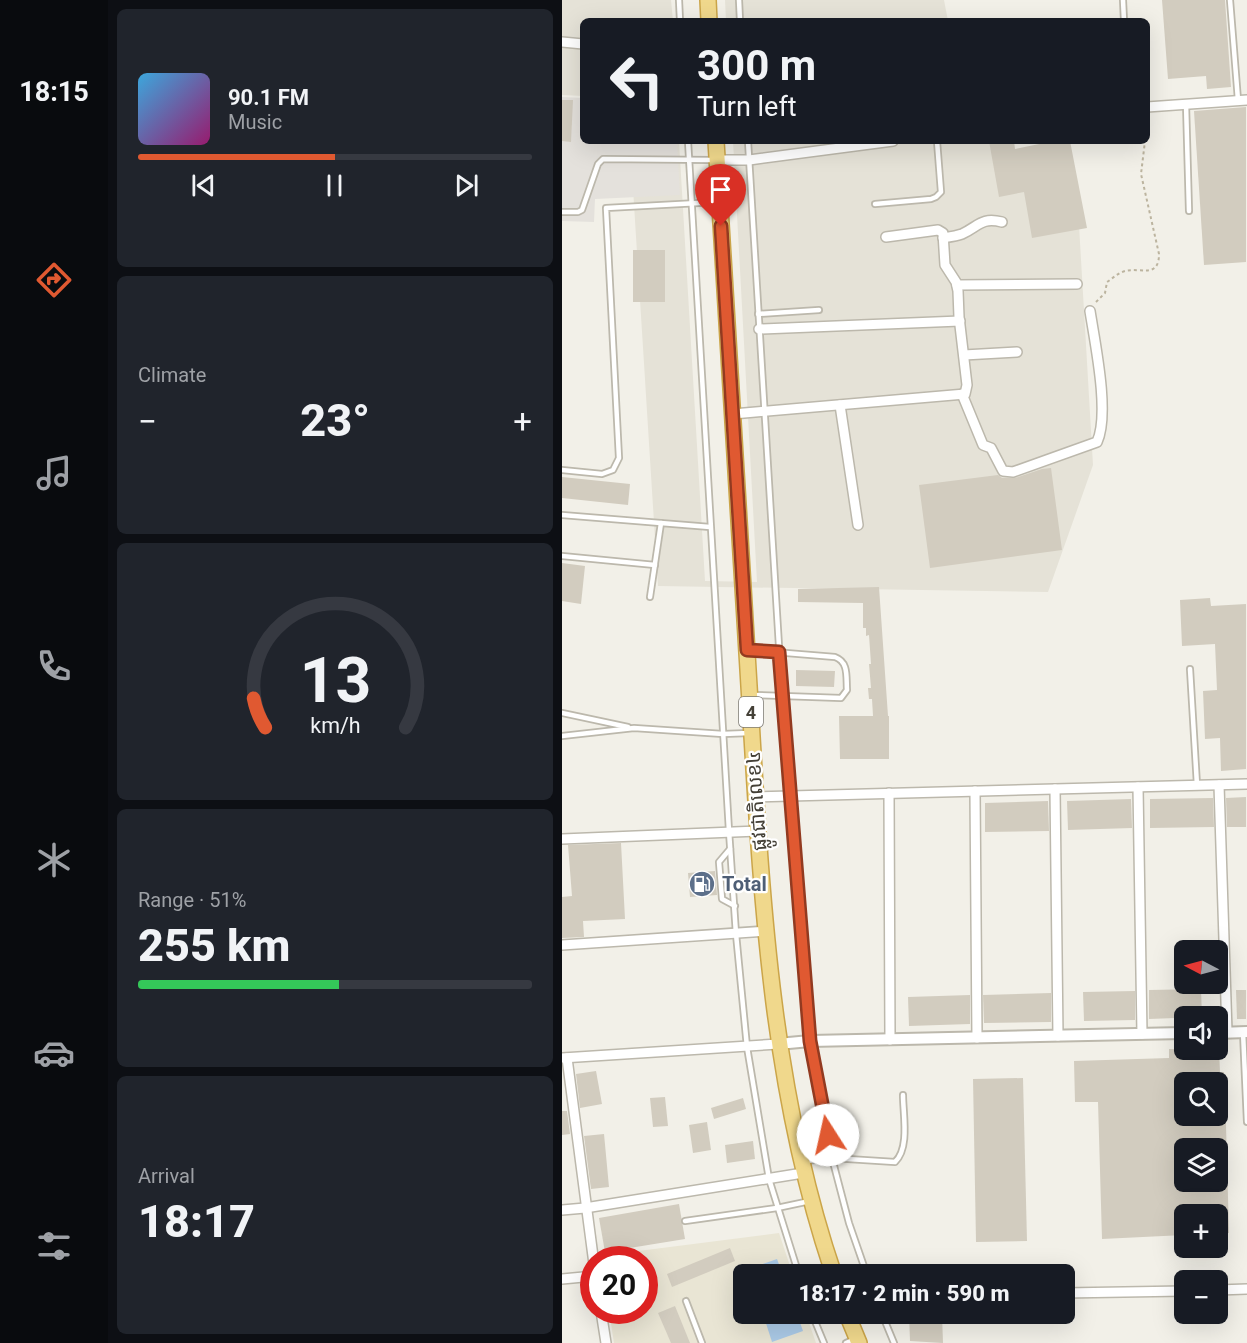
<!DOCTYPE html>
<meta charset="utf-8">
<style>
:root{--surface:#171b24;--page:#20242c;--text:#f1f3f6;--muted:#9ea1a6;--line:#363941;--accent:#e05931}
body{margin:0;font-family:Roboto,"Noto Sans Khmer",sans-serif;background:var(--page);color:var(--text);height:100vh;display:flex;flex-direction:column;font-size:22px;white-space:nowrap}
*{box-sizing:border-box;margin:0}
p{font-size:20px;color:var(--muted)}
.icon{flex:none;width:33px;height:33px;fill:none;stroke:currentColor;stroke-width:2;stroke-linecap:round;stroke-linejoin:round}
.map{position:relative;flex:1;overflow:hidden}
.side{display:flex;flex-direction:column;gap:9px;padding:9px;background:#0d0f14;width:454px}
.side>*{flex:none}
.top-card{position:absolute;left:18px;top:18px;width:570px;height:126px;border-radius:9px;box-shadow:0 6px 24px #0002;background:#171b24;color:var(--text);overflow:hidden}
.needle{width:39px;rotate:276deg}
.controls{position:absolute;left:612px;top:940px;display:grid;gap:12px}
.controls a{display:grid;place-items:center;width:54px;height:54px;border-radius:9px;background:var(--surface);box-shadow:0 6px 24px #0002;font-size:30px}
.speed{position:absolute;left:18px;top:1246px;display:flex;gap:12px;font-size:30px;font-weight:700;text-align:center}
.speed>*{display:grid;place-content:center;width:78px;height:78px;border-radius:50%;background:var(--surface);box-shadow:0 6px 24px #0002;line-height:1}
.speed .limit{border:9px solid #d22;background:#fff;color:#111}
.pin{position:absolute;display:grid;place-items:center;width:51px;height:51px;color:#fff;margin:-62px -26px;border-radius:50% 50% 50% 0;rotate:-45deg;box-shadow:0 0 6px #0007}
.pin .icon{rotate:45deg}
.me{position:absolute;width:66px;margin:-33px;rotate:350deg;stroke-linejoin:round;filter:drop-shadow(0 0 4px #0008)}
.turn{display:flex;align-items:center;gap:21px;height:126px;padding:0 18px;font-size:27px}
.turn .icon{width:78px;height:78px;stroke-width:2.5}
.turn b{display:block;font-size:42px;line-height:51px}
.big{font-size:45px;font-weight:800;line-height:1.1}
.side .card{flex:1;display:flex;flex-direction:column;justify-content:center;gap:9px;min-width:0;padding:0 21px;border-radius:9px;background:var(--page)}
.side .dial{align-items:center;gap:0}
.dial svg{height:156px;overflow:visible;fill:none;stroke:var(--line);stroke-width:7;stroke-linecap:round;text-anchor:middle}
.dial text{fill:var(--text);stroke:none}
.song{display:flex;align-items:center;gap:18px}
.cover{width:72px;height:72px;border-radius:9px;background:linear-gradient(135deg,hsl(200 70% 55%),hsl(320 70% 35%))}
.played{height:6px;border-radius:3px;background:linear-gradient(90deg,var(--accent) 50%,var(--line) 50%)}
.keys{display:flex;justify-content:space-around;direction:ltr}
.heat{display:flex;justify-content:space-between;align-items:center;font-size:33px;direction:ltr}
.charge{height:9px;border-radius:4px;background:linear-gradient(90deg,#34c759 51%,var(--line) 0)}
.trip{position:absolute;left:171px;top:1264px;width:342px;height:60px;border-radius:9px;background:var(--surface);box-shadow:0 6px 24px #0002;font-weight:800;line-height:60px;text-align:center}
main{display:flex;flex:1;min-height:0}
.menu{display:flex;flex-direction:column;width:108px;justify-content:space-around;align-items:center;background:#090b0e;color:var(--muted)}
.menu .icon{width:42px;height:42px}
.menu .active{color:var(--accent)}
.menu b{font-size:27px;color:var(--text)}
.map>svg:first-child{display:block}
.residential{fill:#e5e2d7}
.industrial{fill:#e4e1dc}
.education{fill:#e9e5d4}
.water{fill:#abcae7}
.building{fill:#d2ccbf;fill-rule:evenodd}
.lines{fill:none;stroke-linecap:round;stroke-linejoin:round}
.service-casing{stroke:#bcb8ac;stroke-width:8}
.minor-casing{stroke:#bcb8ac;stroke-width:12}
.tertiary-casing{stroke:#bcb8ac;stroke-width:14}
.trunk-casing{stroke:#cba549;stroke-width:18}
.path{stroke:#bcb49f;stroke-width:2;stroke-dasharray:3 3;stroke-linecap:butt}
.service{stroke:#fff;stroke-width:4.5}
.minor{stroke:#fff;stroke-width:9}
.tertiary{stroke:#fff;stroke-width:10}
.trunk{stroke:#f0d88c;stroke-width:15}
.route-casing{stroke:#923a20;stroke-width:15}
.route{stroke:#e05931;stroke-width:10}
.labels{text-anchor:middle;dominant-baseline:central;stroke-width:4.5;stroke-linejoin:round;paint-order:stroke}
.shield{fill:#fff;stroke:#7c7973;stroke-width:1.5}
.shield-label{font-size:18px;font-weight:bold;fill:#444037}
.street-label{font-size:20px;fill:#444037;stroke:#fff}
.service-label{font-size:20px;font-weight:bold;fill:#4e5e75;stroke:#fff;text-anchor:start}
</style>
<main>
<nav class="menu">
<b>18:15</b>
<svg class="icon active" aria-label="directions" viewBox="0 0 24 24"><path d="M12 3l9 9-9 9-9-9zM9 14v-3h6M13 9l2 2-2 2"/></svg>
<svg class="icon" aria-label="music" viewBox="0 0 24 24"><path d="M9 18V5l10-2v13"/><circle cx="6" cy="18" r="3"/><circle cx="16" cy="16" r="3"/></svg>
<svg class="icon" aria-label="phone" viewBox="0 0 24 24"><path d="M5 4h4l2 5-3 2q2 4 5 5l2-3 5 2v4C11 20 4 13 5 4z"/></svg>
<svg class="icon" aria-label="climate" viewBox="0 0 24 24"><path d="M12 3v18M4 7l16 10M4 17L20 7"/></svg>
<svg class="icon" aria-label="car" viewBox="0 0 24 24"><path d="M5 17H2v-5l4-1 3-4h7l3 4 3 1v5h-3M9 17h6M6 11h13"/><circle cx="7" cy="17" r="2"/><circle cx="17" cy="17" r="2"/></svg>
<svg class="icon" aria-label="filters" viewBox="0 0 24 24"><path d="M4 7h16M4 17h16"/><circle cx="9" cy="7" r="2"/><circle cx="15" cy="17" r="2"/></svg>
</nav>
<section class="side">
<div class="card">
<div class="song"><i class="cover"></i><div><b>90.1 FM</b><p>Music</p></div></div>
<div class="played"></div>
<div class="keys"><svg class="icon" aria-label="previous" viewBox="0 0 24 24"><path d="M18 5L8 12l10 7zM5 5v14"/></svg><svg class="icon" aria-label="pause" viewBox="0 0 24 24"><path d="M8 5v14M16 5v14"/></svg><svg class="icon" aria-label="next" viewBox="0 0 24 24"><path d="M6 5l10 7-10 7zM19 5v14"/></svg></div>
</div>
<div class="card"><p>Climate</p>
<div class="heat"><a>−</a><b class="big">23°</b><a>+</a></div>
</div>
<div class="card dial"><svg viewBox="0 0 100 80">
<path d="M14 69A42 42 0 1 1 86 69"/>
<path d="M14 69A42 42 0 0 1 8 54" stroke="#e05931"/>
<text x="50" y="56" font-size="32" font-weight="700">13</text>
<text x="50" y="72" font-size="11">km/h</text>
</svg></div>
<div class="card"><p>Range · 51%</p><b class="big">255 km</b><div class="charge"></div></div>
<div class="card"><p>Arrival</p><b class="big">18:17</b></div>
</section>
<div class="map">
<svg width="685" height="1343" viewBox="0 0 685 1343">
<rect width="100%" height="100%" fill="#f2f0e8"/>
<g class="residential">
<path d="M0,0H109L111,21H21V96L0,95Z"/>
<path d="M163,0H382L386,21H164Z"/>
<path d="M68,141H117L143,581L195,582L171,141H440L516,208L531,465L486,592L96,586Z"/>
</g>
<path class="industrial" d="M0,97L21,98V141H115L118,195L33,199L32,222L0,221Z"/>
<path class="education" d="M217,1233L231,1275H182V1314H244L254,1343H52L47,1311H82V1260H38L37,1256Z"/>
<g class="water">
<path d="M215,1259L221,1275H189L187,1269Z"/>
<path d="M201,1314H235L241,1331L210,1342Z"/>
</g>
<g class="building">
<path d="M600,0H663L669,87L645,89L644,76L606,79Z"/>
<path d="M0,100H11L9,142L0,141Z"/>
<path d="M684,107V262L642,265L632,111Z"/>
<path d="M427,141H452L453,149L492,141H508L525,228L470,238L462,192L437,197Z"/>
<rect x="71" y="250" width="32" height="52"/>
<path d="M489,468L500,550L368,568L357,485L436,475L440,478H453L480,469Z"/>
<path d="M0,477L68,484L66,505L0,498Z"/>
<path d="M0,563L23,566L19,604L0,601Z"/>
<path d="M317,587L326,716H327V759H278L277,716H311L310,699H307L306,688H309L307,664H309L307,635L304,636V628H301V603L236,602V589Z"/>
<path d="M648,598L649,606L684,604V769L659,771L658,738L643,739L641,691L655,690L653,644L620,646L618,600Z"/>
<path d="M234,670L273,671L272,687L234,686Z"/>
<path d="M684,797V827H665L664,798Z"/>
<path d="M651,798L652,827L588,828V799Z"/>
<path d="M569,799L570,828L506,830L505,801Z"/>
<path d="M486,801L487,831L423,832V803Z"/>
<path d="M59,843L63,919L21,921L22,937L0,938V897L10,896L6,845Z"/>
<path d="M153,871L155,895L128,897L126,873Z"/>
<path d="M639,989L640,1017L587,1019V990Z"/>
<path d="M674,990H684V1019H675Z"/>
<path d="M573,991V1020L522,1021L521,992Z"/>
<path d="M489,993V1022L422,1023L421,995Z"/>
<path d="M408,995V1024L347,1026L346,997Z"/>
<path d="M607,1049L657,1050L658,1072H662L663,1083H622V1116H656V1090H663L667,1233L656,1234V1215H622V1235L540,1239L536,1102H513L512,1061L607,1058ZM622,1149H656V1182H622Z"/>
<path d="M34,1071L40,1104L18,1108L14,1074Z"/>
<path d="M461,1078L465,1241L414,1242L411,1079Z"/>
<path d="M103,1097L106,1126L91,1127L88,1098Z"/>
<path d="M181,1098L184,1109L152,1119L149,1108Z"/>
<path d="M0,1111H5L8,1134L0,1135Z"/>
<path d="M145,1122L149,1150L131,1153L127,1125Z"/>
<path d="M42,1134L47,1187L29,1189L22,1136Z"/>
<path d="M191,1141L193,1159L165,1163L163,1145Z"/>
<path d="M117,1204L123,1239L43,1252L37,1218Z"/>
<path d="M168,1248L173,1261L110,1287L105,1274Z"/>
<path d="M113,1306L128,1343H109L96,1313Z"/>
<path d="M347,1314H380L381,1343L348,1341Z"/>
</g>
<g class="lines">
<g class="service-casing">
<g id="service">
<path d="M117,0L118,21"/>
<path d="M177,0L178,21"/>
<path d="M561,0L562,21"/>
<path d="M668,0L676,100"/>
<path d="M624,104L627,211"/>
<path d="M126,141L167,831L174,934L185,1047L207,1179L237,1275"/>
<path d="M186,141L220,695L248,1041L270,1158L287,1223L305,1275"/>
<path d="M313,204L369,199L374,197L379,192L375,141"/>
<path d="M0,212H16L20,210L36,164L41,159L151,160"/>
<path d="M196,314L257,310"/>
<path d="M0,470L40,474L51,470L57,458L44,208L155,202"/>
<path d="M0,515L148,527"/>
<path d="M0,556L93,565"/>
<path d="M88,597L99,523"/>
<path d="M188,650L273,657C287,662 284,677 285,690L279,698L191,695"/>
<path d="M628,669L635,785"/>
<path d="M0,713L66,727"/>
<path d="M0,736L72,728L161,734L187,733"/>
<path d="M168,849L157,862L160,899L173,906"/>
<path d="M681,1032L685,1122"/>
<path d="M244,1161L270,1158L333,1162C348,1148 341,1114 341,1095"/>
<path d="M123,1221L215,1208L248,1201"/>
<path d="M124,1301L140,1343"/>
<path d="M250,1314L262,1343"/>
<path d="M320,1314L332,1343"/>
<path d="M284,1343L293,1339"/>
</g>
</g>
<g class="minor-casing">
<g id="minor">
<path d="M0,42L21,44"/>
<path d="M585,107L685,100"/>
<path d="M155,160H187L331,141"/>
<path d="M381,238C387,237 394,236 400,234C417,226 419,217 440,222"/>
<path d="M395,285L515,284"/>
<path d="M197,329L398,321"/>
<path d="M402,355L455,352"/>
<path d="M400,394L421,445L429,448L441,471L451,472L535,442C548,414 533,343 528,311"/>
<path d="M278,405L296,525"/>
<path d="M171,414L403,394L405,385L397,317L396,291L394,282L383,265L381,233L376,230L324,237"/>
<path d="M657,785L665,1032"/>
<path d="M576,787L580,1034"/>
<path d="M493,789L496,1036"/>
<path d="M413,791L415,1038"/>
<path d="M327,793L328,1040"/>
<path d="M194,797L685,784"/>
<path d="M0,839L196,831"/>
<path d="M0,945L204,931"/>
<path d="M0,1058L216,1044"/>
<path d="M5,1058L32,1264"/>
<path d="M0,1210L23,1208L241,1173"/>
<path d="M0,1279L32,1276"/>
<path d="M656,1290L685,1289"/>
<path d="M502,1293L622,1291"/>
<path d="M39,1311L44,1343"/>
</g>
</g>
<g class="tertiary-casing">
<g id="tertiary">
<path d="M656,1033L685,1032"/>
<path d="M216,1044L248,1041L622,1033"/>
</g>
</g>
<g class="trunk-casing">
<g id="trunk">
<path d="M146,0L147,21"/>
<path d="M154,141C165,323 176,504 187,686C199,884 207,1085 272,1275"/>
<path d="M285,1314L297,1343"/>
</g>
</g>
<g class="path">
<path d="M585,122L586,115"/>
<path d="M534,302L543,293L545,282C551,278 556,273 563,271C578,267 597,279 597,254L579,174L583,141"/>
</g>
<use href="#service" class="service"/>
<use href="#minor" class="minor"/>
<use href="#tertiary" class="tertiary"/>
<use href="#trunk" class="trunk"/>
</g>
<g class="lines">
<g class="route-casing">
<path id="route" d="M159,226L185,650L217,652L248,1041L266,1135"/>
</g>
<use href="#route" class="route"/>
</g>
<defs>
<g id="fuel-disc" transform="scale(1.35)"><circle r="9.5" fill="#5c6f8a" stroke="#fff"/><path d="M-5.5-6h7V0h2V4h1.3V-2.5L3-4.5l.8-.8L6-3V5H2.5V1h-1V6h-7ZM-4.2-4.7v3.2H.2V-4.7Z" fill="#fff"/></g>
</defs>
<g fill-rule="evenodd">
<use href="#fuel-disc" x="140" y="884"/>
</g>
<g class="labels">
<rect class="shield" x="177" y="697" width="24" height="30" rx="4.5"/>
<g class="shield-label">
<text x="189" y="712">4</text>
</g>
<g class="street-label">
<text transform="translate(194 801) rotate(-94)">ផ្លូវជាតិលេខ៤</text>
</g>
<g class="service-label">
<text x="160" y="884">Total</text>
</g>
</g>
</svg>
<div class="controls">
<a><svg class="needle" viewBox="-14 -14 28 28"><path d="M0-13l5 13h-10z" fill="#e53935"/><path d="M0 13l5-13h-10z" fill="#9ea1a6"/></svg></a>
<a><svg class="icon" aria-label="sound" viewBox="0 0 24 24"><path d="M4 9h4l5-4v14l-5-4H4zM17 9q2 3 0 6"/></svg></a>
<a><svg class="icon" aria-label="search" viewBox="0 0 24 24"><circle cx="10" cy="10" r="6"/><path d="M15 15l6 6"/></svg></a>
<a><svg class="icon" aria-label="layers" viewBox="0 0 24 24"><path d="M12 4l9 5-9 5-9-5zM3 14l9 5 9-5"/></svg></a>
<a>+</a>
<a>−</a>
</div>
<div class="speed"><div class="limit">20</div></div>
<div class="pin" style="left:159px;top:226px;background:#d93025"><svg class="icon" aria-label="arrive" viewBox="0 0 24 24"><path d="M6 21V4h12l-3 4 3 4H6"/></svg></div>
<svg class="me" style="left:266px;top:1135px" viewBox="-20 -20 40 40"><circle r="19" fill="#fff"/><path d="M0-13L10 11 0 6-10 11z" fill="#e05931"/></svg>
<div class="trip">18:17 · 2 min · 590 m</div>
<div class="top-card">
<div class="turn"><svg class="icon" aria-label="left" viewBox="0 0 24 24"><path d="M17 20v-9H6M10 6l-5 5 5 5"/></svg><div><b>300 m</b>Turn left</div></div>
</div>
</div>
</main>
